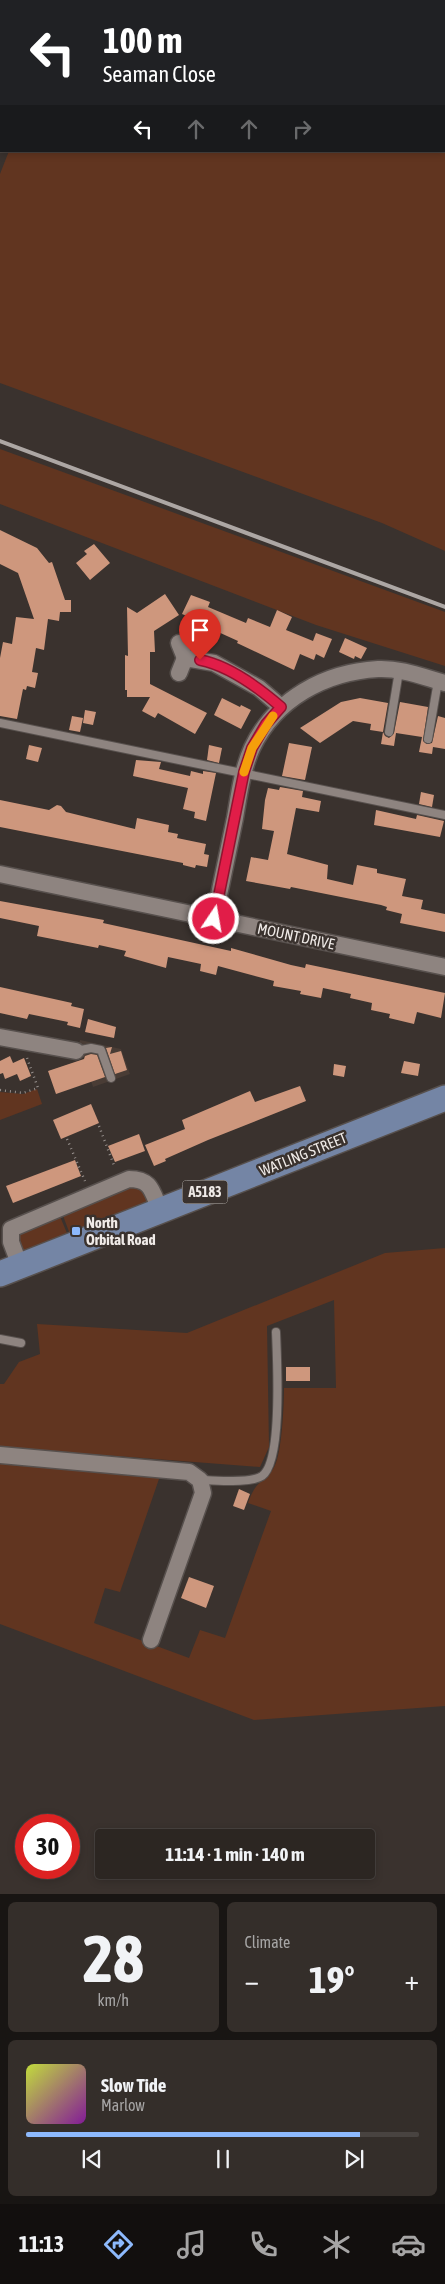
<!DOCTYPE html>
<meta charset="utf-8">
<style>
:root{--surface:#2c2622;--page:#342e2a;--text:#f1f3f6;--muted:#a6a5a5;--line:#484340;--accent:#8db9fc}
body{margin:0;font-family:"Asap Condensed",sans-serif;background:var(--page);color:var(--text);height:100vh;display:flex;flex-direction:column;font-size:19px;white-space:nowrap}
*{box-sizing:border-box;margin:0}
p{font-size:16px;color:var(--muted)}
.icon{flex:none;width:28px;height:28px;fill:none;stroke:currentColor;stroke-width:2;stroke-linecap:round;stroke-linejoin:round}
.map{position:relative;height:1894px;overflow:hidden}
.drawer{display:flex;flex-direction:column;gap:8px;padding:8px;background:#181513;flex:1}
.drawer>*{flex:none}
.top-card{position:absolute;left:0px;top:0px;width:445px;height:152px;box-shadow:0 2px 8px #0003,0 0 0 1px var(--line);background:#202124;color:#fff;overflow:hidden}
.speed{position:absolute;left:15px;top:1814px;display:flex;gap:10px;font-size:25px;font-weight:700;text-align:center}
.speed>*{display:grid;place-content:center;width:65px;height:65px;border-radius:50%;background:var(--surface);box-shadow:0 2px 8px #0003,0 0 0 1px var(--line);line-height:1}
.speed .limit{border:8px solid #d22;background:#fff;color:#111}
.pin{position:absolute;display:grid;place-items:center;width:42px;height:42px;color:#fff;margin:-51px -21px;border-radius:50% 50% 50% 0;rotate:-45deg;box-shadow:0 0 5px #0007}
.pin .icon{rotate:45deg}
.me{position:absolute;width:55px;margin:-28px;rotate:12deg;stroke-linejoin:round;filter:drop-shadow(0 0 4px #0008)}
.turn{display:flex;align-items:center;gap:18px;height:105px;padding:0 20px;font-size:22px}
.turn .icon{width:65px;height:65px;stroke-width:2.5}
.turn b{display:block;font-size:35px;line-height:42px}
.lanes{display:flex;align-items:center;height:48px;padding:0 20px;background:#0003;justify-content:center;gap:25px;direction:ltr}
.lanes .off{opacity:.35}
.big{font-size:38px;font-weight:700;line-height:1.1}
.drawer .card{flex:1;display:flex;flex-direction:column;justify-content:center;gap:8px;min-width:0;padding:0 18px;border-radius:8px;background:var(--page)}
.drawer .dial{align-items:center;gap:0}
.dial b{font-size:65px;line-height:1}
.song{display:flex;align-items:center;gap:15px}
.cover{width:60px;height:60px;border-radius:8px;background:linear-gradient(135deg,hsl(70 70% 55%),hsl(290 70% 35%))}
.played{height:5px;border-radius:2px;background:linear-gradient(90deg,var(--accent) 85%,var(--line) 85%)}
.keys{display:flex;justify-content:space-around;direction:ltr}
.heat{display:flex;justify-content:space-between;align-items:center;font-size:28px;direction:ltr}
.drawer .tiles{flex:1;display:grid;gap:8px;grid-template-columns:1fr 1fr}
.card:last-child{grid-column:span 2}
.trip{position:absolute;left:95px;top:1829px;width:280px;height:50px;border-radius:5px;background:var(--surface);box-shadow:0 2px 8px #0003,0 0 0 1px var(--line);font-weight:700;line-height:50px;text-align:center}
.tabs{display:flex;height:80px;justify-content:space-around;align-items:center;background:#120f0e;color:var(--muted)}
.tabs .icon{width:35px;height:35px}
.tabs .active{color:var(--accent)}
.tabs b{font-size:22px;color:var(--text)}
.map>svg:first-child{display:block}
.built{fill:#493c35}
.green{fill:#613520}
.building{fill:#ce977d}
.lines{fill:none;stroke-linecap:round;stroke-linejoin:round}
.lane-casing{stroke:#57504d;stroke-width:10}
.street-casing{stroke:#57504d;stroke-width:19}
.primary-casing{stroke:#57504d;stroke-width:28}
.path{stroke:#968f8c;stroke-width:2.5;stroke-dasharray:1 4;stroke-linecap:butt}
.lane{stroke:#8e8480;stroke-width:8}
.street{stroke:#8e8480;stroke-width:16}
.primary{stroke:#7485a5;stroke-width:25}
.rail{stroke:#ada7a4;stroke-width:4}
.route-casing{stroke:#92132f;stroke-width:12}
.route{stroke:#e11d48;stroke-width:9}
.slow{stroke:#f59e0b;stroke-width:9}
.poi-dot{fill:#8db9fc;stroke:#3a322e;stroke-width:2}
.labels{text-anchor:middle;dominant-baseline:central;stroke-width:5;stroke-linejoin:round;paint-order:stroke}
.shield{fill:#3a322e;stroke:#b9b4b0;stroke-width:1}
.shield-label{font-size:14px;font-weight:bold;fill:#f0ebe8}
.street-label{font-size:15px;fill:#f0ebe8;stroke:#3a322e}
.poi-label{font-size:15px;font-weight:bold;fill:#f0ebe8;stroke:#3a322e;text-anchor:start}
</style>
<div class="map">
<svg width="445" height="1894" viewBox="0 0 445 1894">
<rect width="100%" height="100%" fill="#3a322e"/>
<path class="built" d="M80,1040L121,1049L130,1074L93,1087L79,1044Z"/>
<g class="green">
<path d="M69,0H445V551L382,523L0,383V174L9,151H444V1Z"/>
<path d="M0,449L445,612V666L316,625L0,504Z"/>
<path d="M37,1089L42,1104L0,1120V1092L23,1094Z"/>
<path d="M136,1183L150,1200L147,1207L71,1237L62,1213Z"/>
<path d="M59,1214L69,1238L26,1252L21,1250L17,1241L20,1231Z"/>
<path d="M445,1248V1706L254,1720L0,1624V1462L160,1476L120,1592L105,1588L94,1623L189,1658L200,1630L225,1638L271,1511L248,1503C256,1481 260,1485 273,1469C282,1457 284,1404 284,1388H336L334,1300L267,1326L269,1447L260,1467L0,1447V1384H4L19,1362L40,1354L37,1324L187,1333L385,1253Z"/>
</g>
<g class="building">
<path d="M0,530L37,548L49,563L52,562L65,600H71V612H60L59,621L48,619L44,650L36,648L32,672L38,673L35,688L27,686L26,690L23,689L17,719L0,716V658L3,642L12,644L16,617L34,619L18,573L0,564Z"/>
<path d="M94,544L110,563L90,580L76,563L87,554L84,551Z"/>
<path d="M165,594L179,615L154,631L155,652H150V684L207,713L195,734L158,713L155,718L142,711L150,697H127V690H125V655L128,656L127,607L137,613Z"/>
<path d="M191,595L210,602L208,607L246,623L248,618L270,627L277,610L292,617L286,630L313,641L316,633L332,639L324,658L316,654L314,660L300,654L294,670L237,643L238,641L205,626L206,624L182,614Z"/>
<path d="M345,638L367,648L361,659L355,656L354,659L339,652Z"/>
<path d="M222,698L240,707L241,705L251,710L241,729L214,715Z"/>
<path d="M360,698L388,703L383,732L385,736L389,738L394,733L400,702L428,707L423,741L427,744L432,743L438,716L445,718V749L433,747L432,754L419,752L422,737L396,733L394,746L381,744L383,732L370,730L371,724L353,721L320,743L300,728L341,702Z"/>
<path d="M85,710L96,712L93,725L83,723Z"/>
<path d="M72,716L83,718L80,732L69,730Z"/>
<path d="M289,743L312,747L305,780L282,776Z"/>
<path d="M29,745L42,748L38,762L26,759Z"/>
<path d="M209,745L222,748L219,763L207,760Z"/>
<path d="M136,760L161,762L159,769L190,776L191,771L203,774V771L216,773L206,821L194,818L195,812L183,809L188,788L133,776Z"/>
<path d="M280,787L303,791L302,797L321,801L319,812L296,808L287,854L328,865L327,879L353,885L357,865L377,869V873L406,879L402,896L423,900L421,909L445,914V932L400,923L402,914L386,910L387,907L381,905L291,887L290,889L246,881L251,857L268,860L274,831L262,829L265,800L268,788L279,790Z"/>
<path d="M421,792L434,795L432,807L419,804Z"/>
<path d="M0,800L49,810L57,805L61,806L66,812L135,829L137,818L169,825L168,832L178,834L177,838L206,844L204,854L209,855L207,867L196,865L195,868L183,865V863L0,827Z"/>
<path d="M376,810L416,819L417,815L444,821L440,837L374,825Z"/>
<path d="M0,901L104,920L103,923L231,951V948L291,965L305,968L306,964L445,993L441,1018L417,1012L414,1024L389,1018L390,1014L371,1010L372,1003L350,998L351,994L323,988L321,998L300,994L301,991L273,986L274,981L218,966L216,975L200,971L201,964L168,957L166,968L124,956L126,951L99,945L98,948L37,936L39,926L0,918Z"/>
<path d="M0,987L72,1003L71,1006L84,1009L80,1028L67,1025L68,1022L29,1014L27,1019L0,1013Z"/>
<path d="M88,1019L116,1027L114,1038L85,1032Z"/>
<path d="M112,1047L110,1054L121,1051L127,1070L115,1074L106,1048Z"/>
<path d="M91,1054L97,1055L105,1077L56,1094L48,1071L84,1059L85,1056Z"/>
<path d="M10,1056L13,1063L24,1058L31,1076L20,1081L17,1074L5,1079L3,1073L0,1074V1061Z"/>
<path d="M404,1061L420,1064L418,1076L401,1073Z"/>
<path d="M334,1064L346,1066L344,1077L333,1075Z"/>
<path d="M300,1086L306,1101L208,1140L165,1159L166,1161L154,1166L145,1145L185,1129L182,1120L250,1091L255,1102Z"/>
<path d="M91,1104L99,1123L61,1139L53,1120Z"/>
<path d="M139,1134L145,1151L115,1162L108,1146Z"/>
<path d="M75,1160L81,1176L13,1203L6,1186Z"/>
<rect x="286" y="1367" width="24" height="14"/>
<path d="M239,1489L250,1494L244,1510L233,1506Z"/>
<path d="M189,1577L214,1586L206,1608L181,1598Z"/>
</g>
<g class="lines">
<g class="lane-casing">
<g id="lane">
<path d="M0,723L445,815"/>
<path d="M389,732L399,671"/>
<path d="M428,739L438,681"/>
<path d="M76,1051L91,1048L101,1050L111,1078"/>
<path d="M0,1339L21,1343"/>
<path d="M200,1480C215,1480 250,1484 262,1476C283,1461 277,1359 276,1332"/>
</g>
</g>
<g class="street-casing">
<g id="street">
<path d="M179,643L185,658"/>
<path d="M179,673L185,658L214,663L259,688L281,707"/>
<path d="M0,874L445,967"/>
<path d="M214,919C221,886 228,852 235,818C239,795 242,770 252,748C275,699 325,672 378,669C401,668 423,677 445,683"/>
<path d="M0,1037L76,1051"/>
<path d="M20,1266L11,1242V1229L129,1179C152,1179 152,1192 160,1210"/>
<path d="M0,1455L189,1472L200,1480L203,1493L151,1640"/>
</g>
</g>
<g class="primary-casing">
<path id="primary" d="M0,1274L445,1098"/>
</g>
<g class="path">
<path d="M20,1L21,0"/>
<path d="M74,1V0"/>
<path d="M0,55L1,52"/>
<path d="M0,1090L23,1093L38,1088L27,1058"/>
<path d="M99,1126L115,1168"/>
<path d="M67,1139L85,1181"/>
</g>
<use href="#lane" class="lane"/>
<use href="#street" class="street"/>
<use href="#primary" class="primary"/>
<path class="rail" d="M0,441L445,607"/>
</g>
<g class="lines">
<g class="route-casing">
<path id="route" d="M200,660C230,666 258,687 281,707L266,724L252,748L244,772L214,919"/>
</g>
<use href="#route" class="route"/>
<path class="slow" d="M244,772L252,748L273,716"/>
</g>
<rect class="poi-dot" x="71" y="1226" width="10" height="10" rx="2.5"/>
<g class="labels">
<rect class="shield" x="182.5" y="1180.5" width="45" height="23" rx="4"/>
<g class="shield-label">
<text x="205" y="1192">A5183</text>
</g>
<g class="street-label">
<text transform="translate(296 936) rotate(12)">MOUNT DRIVE</text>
<text transform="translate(303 1154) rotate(-22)">WATLING STREET</text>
</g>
<g class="poi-label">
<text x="86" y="1222">North<tspan x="86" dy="17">Orbital Road</tspan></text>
</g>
</g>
</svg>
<div class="speed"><div class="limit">30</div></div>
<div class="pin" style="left:200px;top:660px;background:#d93025"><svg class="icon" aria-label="arrive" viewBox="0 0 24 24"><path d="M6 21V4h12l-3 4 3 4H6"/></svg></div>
<svg class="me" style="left:214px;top:919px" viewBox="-20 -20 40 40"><circle r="17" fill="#e11d48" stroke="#fff" stroke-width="3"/><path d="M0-11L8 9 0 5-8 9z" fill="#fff"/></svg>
<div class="trip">11:14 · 1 min · 140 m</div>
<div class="top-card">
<div class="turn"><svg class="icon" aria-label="left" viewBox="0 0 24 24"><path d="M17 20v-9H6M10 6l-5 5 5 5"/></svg><div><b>100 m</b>Seaman Close</div></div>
<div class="lanes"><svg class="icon" aria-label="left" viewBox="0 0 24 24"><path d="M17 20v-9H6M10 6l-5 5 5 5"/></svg><svg class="icon off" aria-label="ahead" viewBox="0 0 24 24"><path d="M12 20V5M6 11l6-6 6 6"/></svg><svg class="icon off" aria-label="ahead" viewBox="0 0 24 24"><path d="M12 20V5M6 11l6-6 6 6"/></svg><svg class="icon off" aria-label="right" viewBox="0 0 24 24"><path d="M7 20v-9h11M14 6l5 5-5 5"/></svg></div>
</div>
</div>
<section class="drawer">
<div class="tiles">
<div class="card dial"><b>28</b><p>km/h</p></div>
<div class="card"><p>Climate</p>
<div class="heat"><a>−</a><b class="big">19°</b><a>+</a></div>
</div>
<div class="card">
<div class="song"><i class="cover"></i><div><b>Slow Tide</b><p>Marlow</p></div></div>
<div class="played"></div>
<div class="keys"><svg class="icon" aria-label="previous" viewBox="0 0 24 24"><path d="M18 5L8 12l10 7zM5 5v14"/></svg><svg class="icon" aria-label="pause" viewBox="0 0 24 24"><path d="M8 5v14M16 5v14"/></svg><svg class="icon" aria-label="next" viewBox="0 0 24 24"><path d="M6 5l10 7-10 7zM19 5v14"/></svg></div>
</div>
</div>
</section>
<nav class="tabs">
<b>11:13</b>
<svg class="icon active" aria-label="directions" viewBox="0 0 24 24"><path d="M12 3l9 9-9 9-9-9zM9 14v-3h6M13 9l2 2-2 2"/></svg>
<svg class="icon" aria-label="music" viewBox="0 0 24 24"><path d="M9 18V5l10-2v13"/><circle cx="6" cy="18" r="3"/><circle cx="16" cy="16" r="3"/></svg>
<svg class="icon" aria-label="phone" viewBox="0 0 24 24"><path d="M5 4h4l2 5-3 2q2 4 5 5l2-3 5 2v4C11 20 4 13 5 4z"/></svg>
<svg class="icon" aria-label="climate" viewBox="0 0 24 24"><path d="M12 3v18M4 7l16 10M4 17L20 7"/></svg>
<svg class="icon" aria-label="car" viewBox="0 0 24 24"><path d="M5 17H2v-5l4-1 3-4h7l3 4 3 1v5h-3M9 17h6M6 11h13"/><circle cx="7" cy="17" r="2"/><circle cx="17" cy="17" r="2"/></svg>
</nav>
